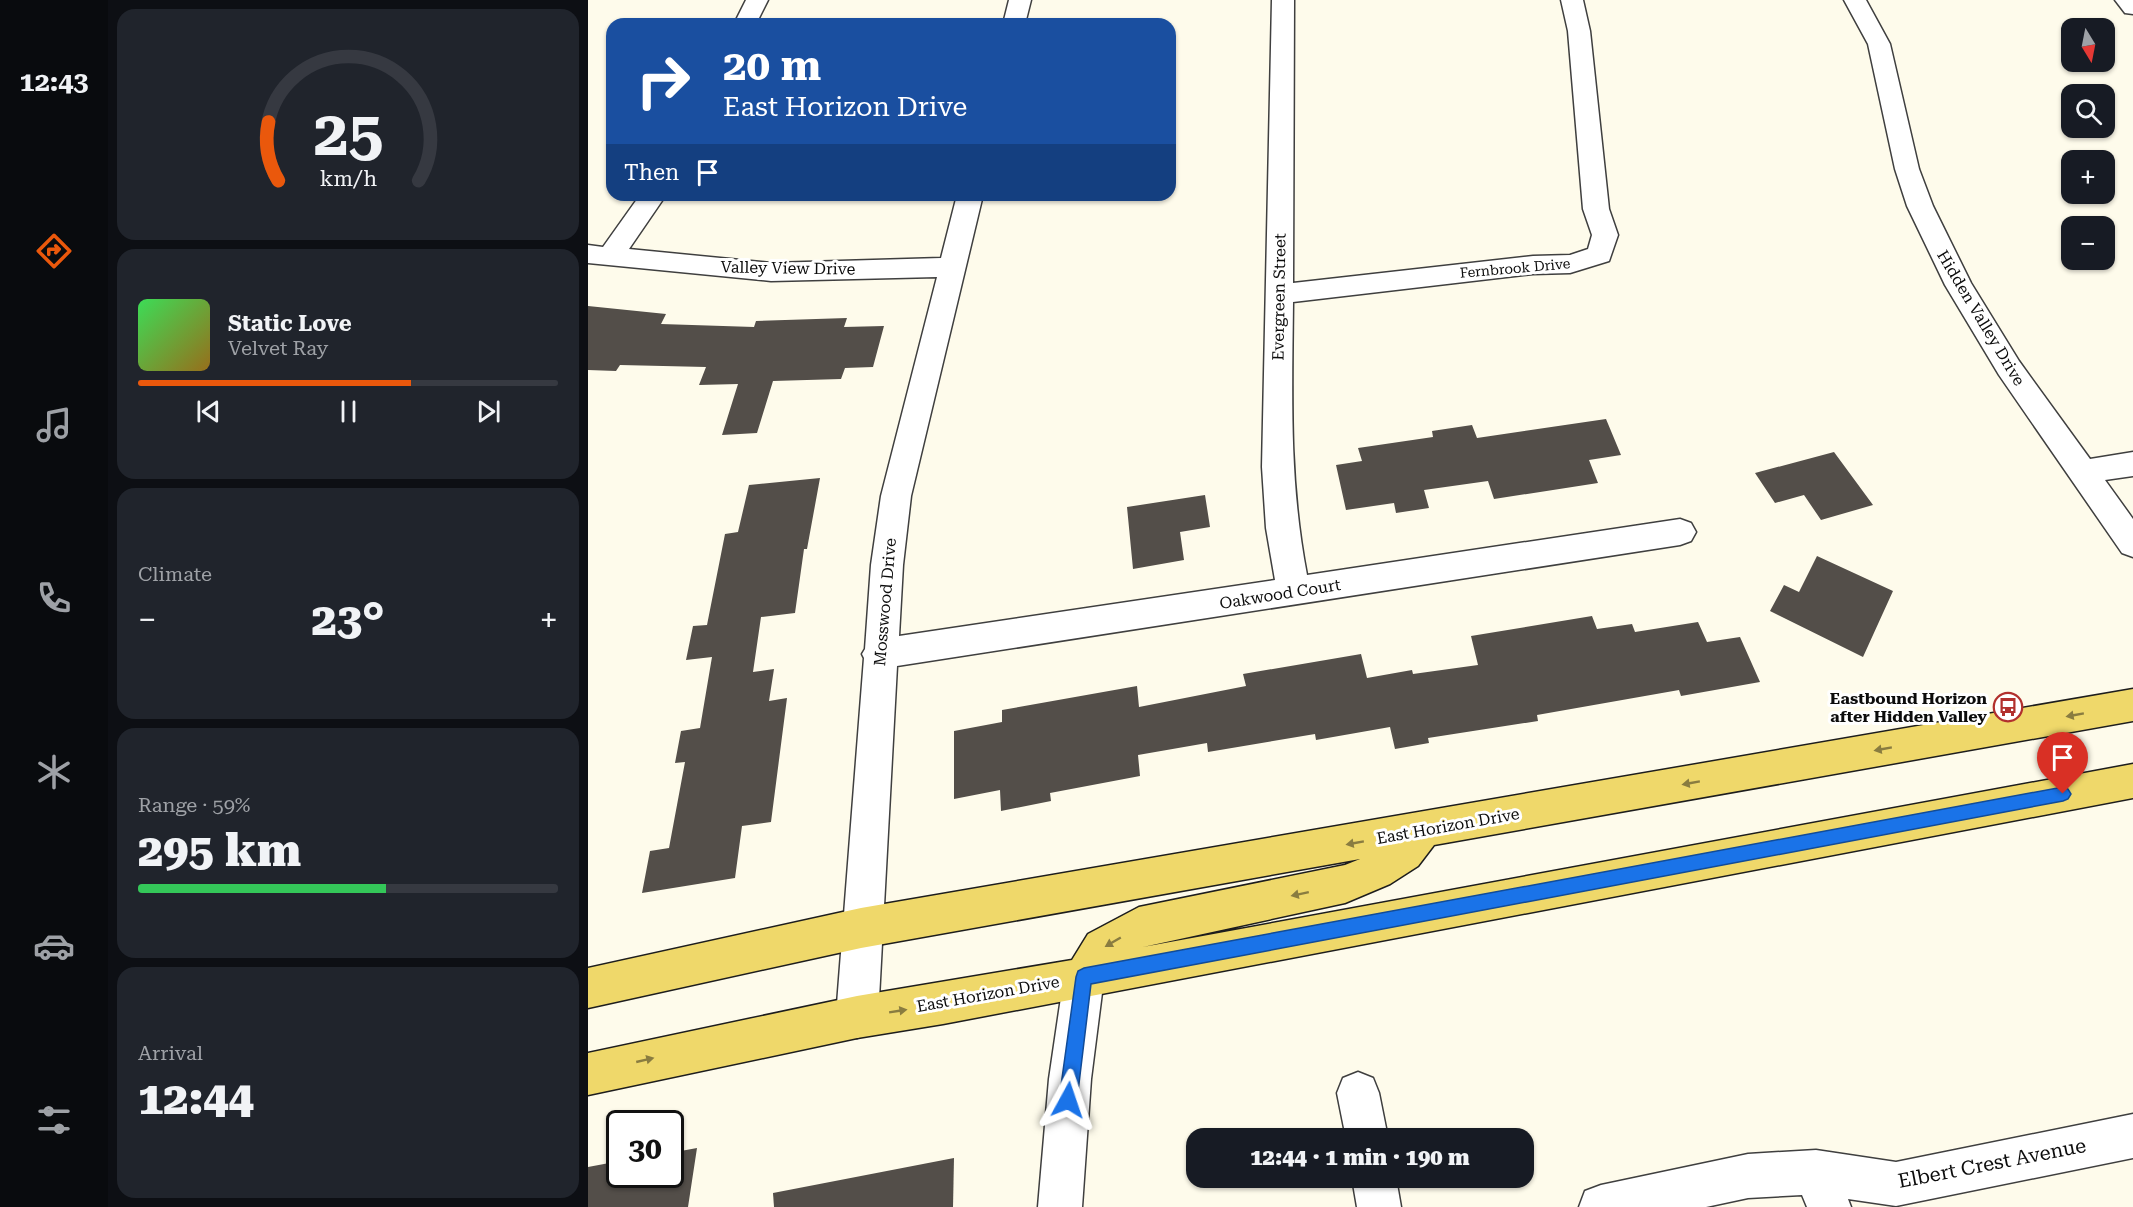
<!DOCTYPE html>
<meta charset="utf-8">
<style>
:root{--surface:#171b24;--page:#20242c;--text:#f1f3f6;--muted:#9ea1a6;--line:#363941;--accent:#ea580c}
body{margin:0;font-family:"Roboto Serif",serif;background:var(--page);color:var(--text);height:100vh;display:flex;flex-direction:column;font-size:22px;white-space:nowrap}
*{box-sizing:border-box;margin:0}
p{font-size:20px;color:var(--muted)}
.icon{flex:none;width:33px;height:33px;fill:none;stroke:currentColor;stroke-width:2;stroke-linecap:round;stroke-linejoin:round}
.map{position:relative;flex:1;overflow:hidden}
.drawer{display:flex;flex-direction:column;gap:9px;padding:9px;background:#0d0f14;width:480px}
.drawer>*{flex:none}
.guide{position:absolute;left:18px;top:18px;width:570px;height:183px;border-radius:18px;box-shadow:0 2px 4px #0004;background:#1a4fa0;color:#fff;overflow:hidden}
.needle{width:39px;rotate:170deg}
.fabs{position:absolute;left:1473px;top:18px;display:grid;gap:12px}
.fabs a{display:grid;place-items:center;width:54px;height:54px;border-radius:12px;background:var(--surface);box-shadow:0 2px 4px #0004;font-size:30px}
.speed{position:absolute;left:18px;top:1110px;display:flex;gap:12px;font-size:30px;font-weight:700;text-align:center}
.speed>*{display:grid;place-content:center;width:78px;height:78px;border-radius:50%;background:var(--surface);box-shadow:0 2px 4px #0004;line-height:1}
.speed .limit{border:3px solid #111;border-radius:9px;background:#fff;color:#111}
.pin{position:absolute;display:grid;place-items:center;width:51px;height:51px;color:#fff;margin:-62px -26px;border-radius:50% 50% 50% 0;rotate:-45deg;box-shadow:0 0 6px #0007}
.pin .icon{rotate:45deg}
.me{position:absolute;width:66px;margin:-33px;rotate:5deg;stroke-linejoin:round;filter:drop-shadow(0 0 4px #0008)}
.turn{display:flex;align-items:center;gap:21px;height:126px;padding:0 18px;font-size:27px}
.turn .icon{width:78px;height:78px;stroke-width:2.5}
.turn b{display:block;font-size:42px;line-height:51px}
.then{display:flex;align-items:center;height:57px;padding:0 18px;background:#0003;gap:12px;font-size:22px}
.big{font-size:45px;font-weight:800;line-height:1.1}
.drawer .widget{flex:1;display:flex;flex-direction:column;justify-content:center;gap:9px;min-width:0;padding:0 21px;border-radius:18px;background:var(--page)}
.drawer .dial{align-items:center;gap:0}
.dial svg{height:156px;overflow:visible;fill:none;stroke:var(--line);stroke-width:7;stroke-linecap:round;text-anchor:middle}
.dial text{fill:var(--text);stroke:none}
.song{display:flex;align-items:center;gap:18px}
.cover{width:72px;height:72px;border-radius:9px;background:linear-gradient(135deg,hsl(130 70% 55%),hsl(40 70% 35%))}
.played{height:6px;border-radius:3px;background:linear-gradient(90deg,var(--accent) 65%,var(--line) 65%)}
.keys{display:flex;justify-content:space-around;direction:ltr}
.heat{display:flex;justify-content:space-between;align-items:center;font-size:33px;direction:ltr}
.charge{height:9px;border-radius:4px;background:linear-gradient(90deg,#34c759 59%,var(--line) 0)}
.trip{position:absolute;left:598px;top:1128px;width:348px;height:60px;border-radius:18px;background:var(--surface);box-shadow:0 2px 4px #0004;font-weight:800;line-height:60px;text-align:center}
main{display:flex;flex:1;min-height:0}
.dock{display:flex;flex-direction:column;width:108px;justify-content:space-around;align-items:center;background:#090b0e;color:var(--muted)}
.dock .icon{width:42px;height:42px}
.dock .on{color:var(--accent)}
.dock b{font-size:27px;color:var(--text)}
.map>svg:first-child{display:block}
.building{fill:#534e49}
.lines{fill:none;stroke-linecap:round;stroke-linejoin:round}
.minor-casing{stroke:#3f3f3f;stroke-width:3}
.primary-casing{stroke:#1d1d1d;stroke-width:3}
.minor{fill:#fff;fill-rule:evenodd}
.primary{fill:#efd86a;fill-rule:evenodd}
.oneway{fill:#897c40}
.route{fill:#1a73e8;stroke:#114b97;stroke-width:1.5}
.labels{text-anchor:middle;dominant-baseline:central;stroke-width:6;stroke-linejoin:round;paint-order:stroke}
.far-street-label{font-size:14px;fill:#0c0c0c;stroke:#fff}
.street-label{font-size:16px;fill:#0c0c0c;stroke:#fff}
.poi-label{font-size:16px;font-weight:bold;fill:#0c0c0c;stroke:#fff;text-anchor:end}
.near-street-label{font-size:20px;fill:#0c0c0c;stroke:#fff}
</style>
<main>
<nav class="dock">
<b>12:43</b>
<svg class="icon on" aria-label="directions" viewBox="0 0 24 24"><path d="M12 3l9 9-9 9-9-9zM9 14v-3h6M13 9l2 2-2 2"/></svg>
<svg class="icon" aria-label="music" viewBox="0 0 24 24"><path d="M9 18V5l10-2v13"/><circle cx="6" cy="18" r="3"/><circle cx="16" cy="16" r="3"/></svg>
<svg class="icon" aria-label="phone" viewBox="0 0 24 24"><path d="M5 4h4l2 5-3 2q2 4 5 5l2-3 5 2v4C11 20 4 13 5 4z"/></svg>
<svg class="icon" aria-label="climate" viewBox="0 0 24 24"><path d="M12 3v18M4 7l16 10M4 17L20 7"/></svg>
<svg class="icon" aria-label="car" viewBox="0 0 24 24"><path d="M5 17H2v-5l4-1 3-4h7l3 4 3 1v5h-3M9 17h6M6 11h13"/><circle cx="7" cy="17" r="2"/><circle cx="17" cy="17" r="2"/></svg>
<svg class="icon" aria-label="filters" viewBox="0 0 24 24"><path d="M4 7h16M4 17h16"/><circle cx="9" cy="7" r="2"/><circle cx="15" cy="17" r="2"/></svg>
</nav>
<section class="drawer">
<div class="widget dial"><svg viewBox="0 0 100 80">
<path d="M14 69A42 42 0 1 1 86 69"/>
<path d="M14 69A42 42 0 0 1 9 39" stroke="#ea580c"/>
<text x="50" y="56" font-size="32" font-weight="700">25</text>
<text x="50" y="72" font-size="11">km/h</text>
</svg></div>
<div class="widget">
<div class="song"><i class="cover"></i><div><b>Static Love</b><p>Velvet Ray</p></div></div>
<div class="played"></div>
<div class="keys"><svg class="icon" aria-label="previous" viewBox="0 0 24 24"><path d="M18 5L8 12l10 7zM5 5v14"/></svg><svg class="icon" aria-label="pause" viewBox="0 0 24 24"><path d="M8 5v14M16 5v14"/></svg><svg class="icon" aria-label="next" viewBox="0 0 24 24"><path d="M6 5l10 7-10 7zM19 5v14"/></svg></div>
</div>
<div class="widget"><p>Climate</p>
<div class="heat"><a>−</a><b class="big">23°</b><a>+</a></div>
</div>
<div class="widget"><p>Range · 59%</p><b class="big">295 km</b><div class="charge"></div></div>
<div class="widget"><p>Arrival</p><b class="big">12:44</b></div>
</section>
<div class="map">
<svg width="1545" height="1207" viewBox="0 0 1545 1207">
<rect width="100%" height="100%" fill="#fefbeb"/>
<g class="building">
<path d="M0,306L78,314L73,324L166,327L168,321L259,318L256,327L296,326L285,367L257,368L253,379L185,381L169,433L134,435L150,384L111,385L118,367L32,365L28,371L0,370Z"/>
<path d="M1018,419L1033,455L1001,460L1010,483L906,499L900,481L836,490L841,508L808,513L806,503L758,510L748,465L774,461L770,448L845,437L844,431L884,425L889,438Z"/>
<path d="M1246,452L1285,505L1233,520L1216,495L1187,503L1167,473Z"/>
<path d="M232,478L219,549H216L207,613L173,617L165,672L186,669L181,701L199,698L183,822L154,826L147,878L54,893L62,851L81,848L97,762L87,763L93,731L112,728L124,657L98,660L105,626L119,625L137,534L150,532L161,485Z"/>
<path d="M617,495L622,527L592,532L596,560L545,569L539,507Z"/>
<path d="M1229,556L1305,591L1275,657L1182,611L1196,585L1211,592Z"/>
<path d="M1004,616L1009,629L1044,624L1047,632L1110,622L1119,642L1152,637L1172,682L1093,696L1091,690L949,715L950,721L840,738L841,743L807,749L802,727L728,740L727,734L620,752L619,743L550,755L552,776L462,793L463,801L413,811L412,790L366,799V731L414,722V710L549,686L551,707L658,686L655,674L773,654L779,678L824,670L825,674L890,665L883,636Z"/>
<path d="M109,1148L100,1207H0V1167L32,1161V1174H82V1153Z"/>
<path d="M366,1158L365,1207H186L185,1193Z"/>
</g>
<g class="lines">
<g class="minor-casing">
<g id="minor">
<path d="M158,0H180L168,24H146Z"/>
<path d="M421,0H443L437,24H415Z"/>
<path d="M684,0H706L705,283L945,256L982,255L1000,249L1004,235L995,209L980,31L973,0H995L1002,31L1021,209L1030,235L1021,261L982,273L945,274L705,302C704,396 701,482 719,575L1092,519L1103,523L1108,532L1103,541L1092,545L309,666L290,1017L284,1032L269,1038L254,1032L248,1017L276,658L274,654L277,649L283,565L293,496L349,277L183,281L0,263V245L15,247L52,195H78L41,249L183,263L353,258L369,195H395L323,496L315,565L311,636L687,580L678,528L674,467Z"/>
<path d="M1256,0H1278L1302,44L1331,169L1345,206L1383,283L1431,361L1502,459L1545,452V476L1517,480L1545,519V557L1534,553L1411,375L1357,285L1319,206L1307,169L1280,44Z"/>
<path d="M1527,0H1545V14L1537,13Z"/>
<path d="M496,957L510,963L516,977L503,1079L494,1207H450L461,1079L476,977L482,963Z"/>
<path d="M770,1072L785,1078L791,1093L800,1138H758L749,1093L755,1078Z"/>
<path d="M1545,1114V1158L1308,1206L1260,1199L1263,1207H1219L1214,1195L1160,1198L1118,1207H991L997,1191L1013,1185L1160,1154L1228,1150L1308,1162Z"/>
<path d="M764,1178H808L813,1207H769Z"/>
</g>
</g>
<g class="primary-casing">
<path id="primary" d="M1545,689V721L846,845L830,866L802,884L757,903L555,947L1545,764V798L355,1024L269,1038L0,1095V1053L269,996L484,960L500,934L551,907L757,865L772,859L273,948L0,1008V968L273,908Z"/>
</g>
<use href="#minor" class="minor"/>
<use href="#primary" class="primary"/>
</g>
<defs><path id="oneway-solid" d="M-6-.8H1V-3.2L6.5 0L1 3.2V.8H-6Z" transform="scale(1.5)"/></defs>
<g class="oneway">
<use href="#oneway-solid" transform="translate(1487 715) rotate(170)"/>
<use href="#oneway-solid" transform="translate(1295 749) rotate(170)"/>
<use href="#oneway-solid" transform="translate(1103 783) rotate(170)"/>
<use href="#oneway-solid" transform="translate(767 843) rotate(170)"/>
<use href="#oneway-solid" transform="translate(712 894) rotate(168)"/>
<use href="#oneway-solid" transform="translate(525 942) rotate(150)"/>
<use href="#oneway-solid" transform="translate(310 1011) rotate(-9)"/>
<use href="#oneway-solid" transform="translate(57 1060) rotate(-13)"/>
</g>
<path class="route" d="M1475,787L1480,789L1483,794L1480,799L1475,801L503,984L489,1100L486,1106L480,1109L474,1106L471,1100L488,977L490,971L496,968Z"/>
<defs>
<g id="bus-ring" transform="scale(1.5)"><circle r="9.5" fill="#fff" stroke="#b2302d" stroke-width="1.5"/><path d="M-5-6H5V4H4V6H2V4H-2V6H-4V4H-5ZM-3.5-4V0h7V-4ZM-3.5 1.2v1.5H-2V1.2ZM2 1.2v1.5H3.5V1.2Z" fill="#b2302d"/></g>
</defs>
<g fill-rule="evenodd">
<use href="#bus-ring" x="1420" y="707"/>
</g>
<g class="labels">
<g class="far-street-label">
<text transform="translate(927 268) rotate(-5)">Fernbrook Drive</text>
</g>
<g class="street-label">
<text transform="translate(200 268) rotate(1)">Valley View Drive</text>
<text transform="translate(691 297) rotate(-89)">Evergreen Street</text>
<text transform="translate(1393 318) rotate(59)">Hidden Valley Drive</text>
<text transform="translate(692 594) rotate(-9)">Oakwood Court</text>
<text transform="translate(297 602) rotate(-85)">Mosswood Drive</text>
<text transform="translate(860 826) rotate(-10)">East Horizon Drive</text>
<text transform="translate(400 994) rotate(-10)">East Horizon Drive</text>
</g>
<g class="poi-label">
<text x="1399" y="698">Eastbound Horizon<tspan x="1399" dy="18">after Hidden Valley</tspan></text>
</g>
<g class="near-street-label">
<text transform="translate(1404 1163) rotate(-11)">Elbert Crest Avenue</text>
</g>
</g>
</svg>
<div class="fabs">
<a><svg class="needle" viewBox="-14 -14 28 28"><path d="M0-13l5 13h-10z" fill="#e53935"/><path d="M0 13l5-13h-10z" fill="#9ea1a6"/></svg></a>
<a><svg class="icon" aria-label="search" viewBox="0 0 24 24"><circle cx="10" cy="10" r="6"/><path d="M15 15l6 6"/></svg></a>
<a>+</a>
<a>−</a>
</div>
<div class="speed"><div class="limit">30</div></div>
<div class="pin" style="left:1475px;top:794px;background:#d93025"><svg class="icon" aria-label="arrive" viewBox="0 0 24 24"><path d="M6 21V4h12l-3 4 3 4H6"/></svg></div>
<svg class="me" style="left:480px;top:1100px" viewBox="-20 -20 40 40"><path d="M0-17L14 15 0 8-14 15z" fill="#1a73e8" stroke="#fff" stroke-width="4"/></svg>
<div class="trip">12:44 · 1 min · 190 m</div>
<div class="guide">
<div class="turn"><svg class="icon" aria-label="right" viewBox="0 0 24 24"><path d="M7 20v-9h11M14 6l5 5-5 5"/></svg><div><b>20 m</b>East Horizon Drive</div></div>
<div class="then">Then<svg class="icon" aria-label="arrive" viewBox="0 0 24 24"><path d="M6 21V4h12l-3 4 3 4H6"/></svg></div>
</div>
</div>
</main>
